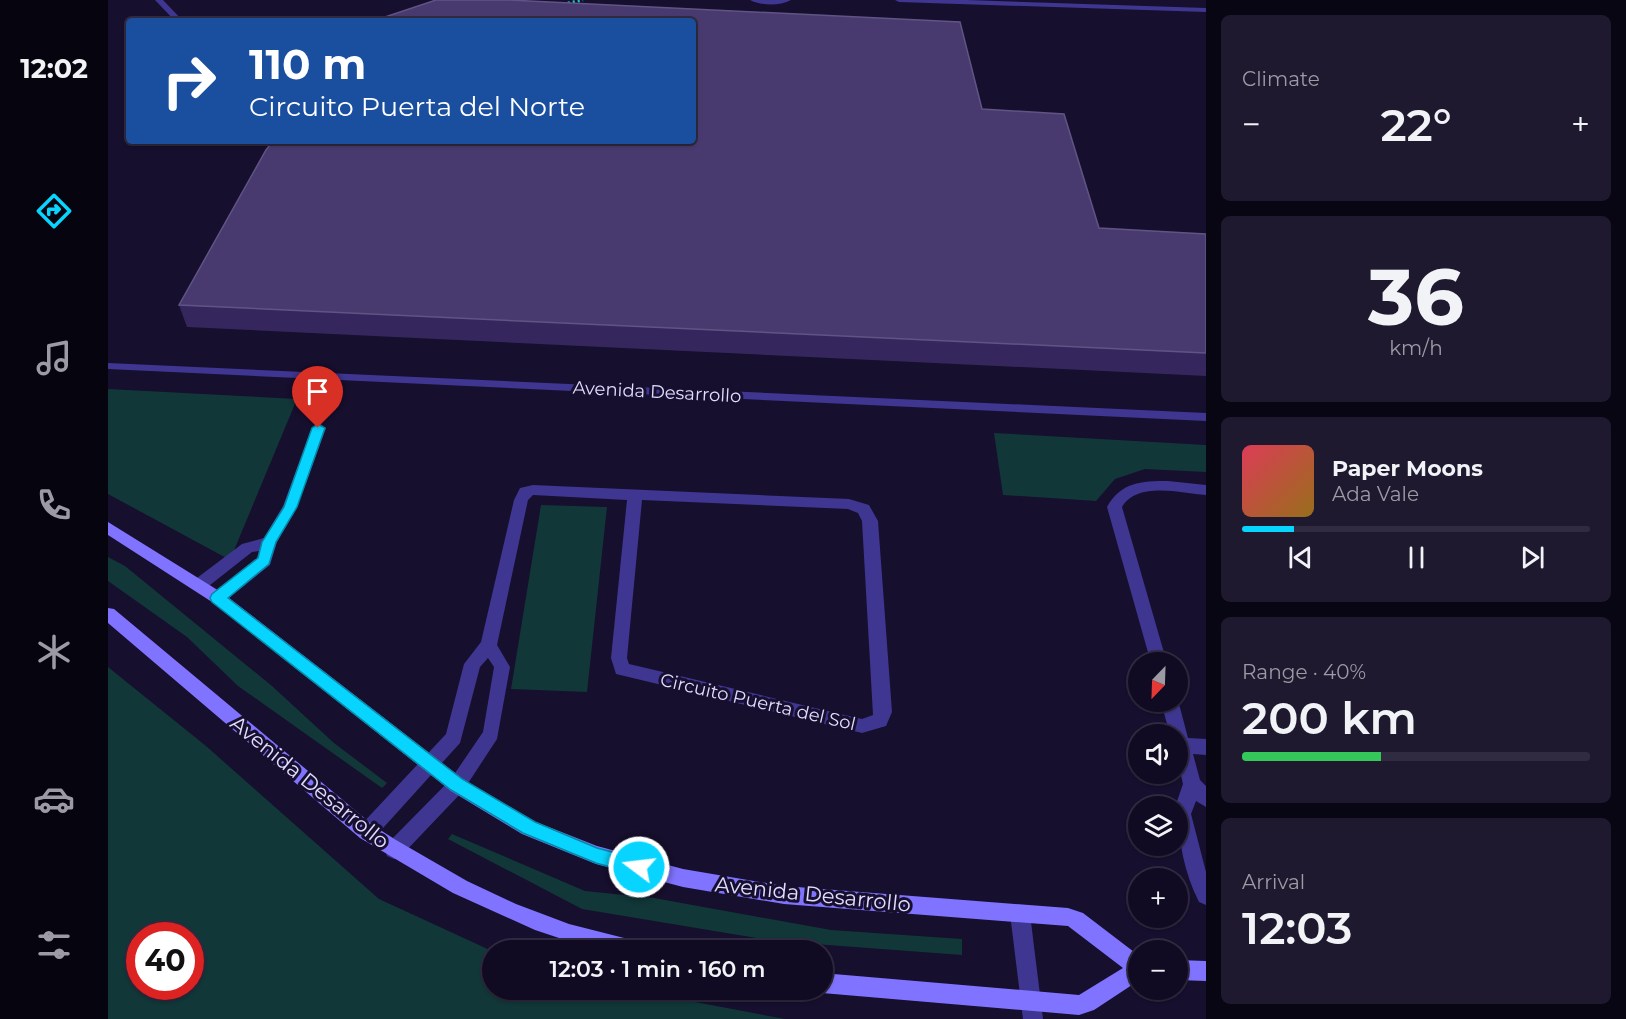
<!DOCTYPE html>
<meta charset="utf-8">
<style>
:root{--surface:#100b22;--page:#1e192f;--text:#f1f3f6;--muted:#9c9ba5;--line:#302b40;--accent:#08d5ff}
body{margin:0;font-family:Montserrat,sans-serif;background:var(--page);color:var(--text);height:100vh;display:flex;flex-direction:column;font-size:22px;white-space:nowrap}
*{box-sizing:border-box;margin:0}
p{font-size:20px;color:var(--muted)}
.icon{flex:none;width:33px;height:33px;fill:none;stroke:currentColor;stroke-width:2;stroke-linecap:round;stroke-linejoin:round}
.map{position:relative;flex:1;overflow:hidden}
.panel{display:flex;flex-direction:column;gap:15px;padding:15px;background:#090613;width:420px}
.panel>*{flex:none}
.banner{position:absolute;left:18px;top:18px;width:570px;height:126px;border-radius:6px;box-shadow:0 2px 4px #0004,0 0 0 2px var(--line);background:#1a4fa0;color:#fff;overflow:hidden}
.needle{width:39px;rotate:203deg}
.tools{position:absolute;left:1020px;top:652px;display:grid;gap:12px}
.tools a{display:grid;place-items:center;width:60px;height:60px;border-radius:50%;background:var(--surface);box-shadow:0 2px 4px #0004,0 0 0 2px var(--line);font-size:30px}
.speed{position:absolute;left:18px;top:922px;display:flex;gap:12px;font-size:30px;font-weight:700;text-align:center}
.speed>*{display:grid;place-content:center;width:78px;height:78px;border-radius:50%;background:var(--surface);box-shadow:0 2px 4px #0004,0 0 0 2px var(--line);line-height:1}
.speed .limit{border:9px solid #d22;background:#fff;color:#111}
.pin{position:absolute;display:grid;place-items:center;width:51px;height:51px;color:#fff;margin:-62px -26px;border-radius:50% 50% 50% 0;rotate:-45deg;box-shadow:0 0 6px #0007}
.pin .icon{rotate:45deg}
.me{position:absolute;width:66px;margin:-33px;rotate:285deg;stroke-linejoin:round;filter:drop-shadow(0 0 4px #0008)}
.turn{display:flex;align-items:center;gap:21px;height:126px;padding:0 24px;font-size:27px}
.turn .icon{width:78px;height:78px;stroke-width:2.5}
.turn b{display:block;font-size:42px;line-height:51px}
.big{font-size:45px;font-weight:600;line-height:1.1}
.panel .tile{flex:1;display:flex;flex-direction:column;justify-content:center;gap:9px;min-width:0;padding:0 21px;border-radius:9px;background:var(--page)}
.panel .dial{align-items:center;gap:0}
.dial b{font-size:78px;line-height:1}
.song{display:flex;align-items:center;gap:18px}
.cover{width:72px;height:72px;border-radius:9px;background:linear-gradient(135deg,hsl(350 70% 55%),hsl(40 70% 35%))}
.played{height:6px;border-radius:3px;background:linear-gradient(90deg,var(--accent) 15%,var(--line) 15%)}
.keys{display:flex;justify-content:space-around;direction:ltr}
.heat{display:flex;justify-content:space-between;align-items:center;font-size:33px;direction:ltr}
.charge{height:9px;border-radius:4px;background:linear-gradient(90deg,#34c759 40%,var(--line) 0)}
.trip{position:absolute;left:374px;top:940px;width:351px;height:60px;border-radius:30px;background:var(--surface);box-shadow:0 2px 4px #0004,0 0 0 2px var(--line);font-weight:600;line-height:60px;text-align:center}
main{display:flex;flex:1;min-height:0}
.tab-bar{display:flex;flex-direction:column;width:108px;justify-content:space-around;align-items:center;background:#06040e;color:var(--muted)}
.tab-bar .icon{width:42px;height:42px}
.tab-bar .active{color:var(--accent)}
.tab-bar b{font-size:27px;color:var(--text)}
.map>svg:first-child{display:block}
.green{fill:#113739;fill-rule:evenodd}
.lines{fill:none;stroke-linecap:round;stroke-linejoin:round}
.path{stroke:#24c9cb;stroke-width:3;stroke-dasharray:2 3;stroke-linecap:butt}
.lane{fill:#3f3691;fill-rule:evenodd}
.street{fill:#3f3691;fill-rule:evenodd}
.secondary{fill:#8073ff;fill-rule:evenodd}
.wall{fill:#35275d}
.building{fill:#483a6f;stroke:#605485;stroke-width:1.5}
.route{fill:#08d5ff;stroke:#058aa6;stroke-width:1.5}
.labels{text-anchor:middle;dominant-baseline:central;stroke-width:6;stroke-linejoin:round;paint-order:stroke}
.street-label{font-size:18px;fill:#e2dcff;stroke:#160f2e}
.near-street-label{font-size:21px;fill:#e2dcff;stroke:#160f2e}
</style>
<main>
<nav class="tab-bar">
<b>12:02</b>
<svg class="icon active" aria-label="directions" viewBox="0 0 24 24"><path d="M12 3l9 9-9 9-9-9zM9 14v-3h6M13 9l2 2-2 2"/></svg>
<svg class="icon" aria-label="music" viewBox="0 0 24 24"><path d="M9 18V5l10-2v13"/><circle cx="6" cy="18" r="3"/><circle cx="16" cy="16" r="3"/></svg>
<svg class="icon" aria-label="phone" viewBox="0 0 24 24"><path d="M5 4h4l2 5-3 2q2 4 5 5l2-3 5 2v4C11 20 4 13 5 4z"/></svg>
<svg class="icon" aria-label="climate" viewBox="0 0 24 24"><path d="M12 3v18M4 7l16 10M4 17L20 7"/></svg>
<svg class="icon" aria-label="car" viewBox="0 0 24 24"><path d="M5 17H2v-5l4-1 3-4h7l3 4 3 1v5h-3M9 17h6M6 11h13"/><circle cx="7" cy="17" r="2"/><circle cx="17" cy="17" r="2"/></svg>
<svg class="icon" aria-label="filters" viewBox="0 0 24 24"><path d="M4 7h16M4 17h16"/><circle cx="9" cy="7" r="2"/><circle cx="15" cy="17" r="2"/></svg>
</nav>
<div class="map">
<svg width="1098" height="1019" viewBox="0 0 1098 1019">
<rect width="100%" height="100%" fill="#160f2e"/>
<g class="green">
<path d="M0,389L189,399L122,560L0,494Z"/>
<path d="M886,433L1098,445V472L1037,469L1007,479L988,501L895,495Z"/>
<path d="M433,505L499,507L479,692L403,689Z"/>
<path d="M0,557L17,566L164,686L226,743L279,783L274,788L130,686L79,637L0,581Z"/>
<path d="M0,667L98,746L271,899L384,951V990H524L677,1019H0ZM32,936H82V987H32Z"/>
<path d="M344,834L477,891L546,898L723,930L854,939V955L666,941L474,909L340,839Z"/>
</g>
<g class="lines">
<path class="path" d="M455,4L475,0"/>
<g class="lane">
<path d="M47,0H55L75,21H67Z"/>
<path d="M642,0H683C672,6 653,6 642,0Z"/>
<path d="M787,0H859L1098,8V12L791,2Z"/>
<path d="M0,363L1098,413V421L0,369Z"/>
</g>
<g class="street">
<path d="M211,423L218,428L189,507L169,542L162,565L116,602H104L102,598L104,594L149,558L151,551L144,552L97,589H85L83,585L85,581L134,544L156,538L175,506L204,428Z"/>
<path d="M1060,481L1098,485V495C1073,493 1029,481 1014,507L1059,663H1043L999,507C1013,482 1033,481 1060,481Z"/>
<path d="M425,485L741,499L761,505L770,521L784,712L778,726L754,733L508,674L503,658L519,500L425,495L420,500L389,645L402,667L389,739L355,791L293,856L286,859L279,856L277,850L279,844L343,779L375,732L386,667L380,658L372,667L352,743L266,838L259,841L252,838L250,832L252,826L338,734L356,664L373,642L406,500L412,488ZM534,500L740,509L750,513L754,521L765,715L754,719L521,664L519,658Z"/>
<path d="M1070,700L1080,738L1098,739V755L1085,754L1092,780L1098,786V807L1088,801L1083,814L1098,872V905L1091,902C1076,872 1070,840 1070,807H1067L1075,784L1070,763V735H1062L1053,702H1070Z"/>
<path d="M912,905L919,907L922,914L935,1019H915L902,914L905,907Z"/>
</g>
<g class="secondary">
<path d="M0,522L116,594L355,779L428,822L489,846L575,869L676,886L960,908L975,913L1030,955V981L986,1010L971,1015L714,993L707,990H714V973L971,995L1015,968L960,926L676,904L575,887L488,864L414,834L343,791L104,602L0,535Z"/>
<path d="M0,608L6,609L266,826L288,840L359,881L408,904L461,924L528,941L535,944L538,951H490L427,930L345,893L252,838L0,623Z"/>
<path d="M1070,960L1098,961V981L1070,980Z"/>
</g>
</g>
<path class="wall" d="M874,109L991,228L1098,234V376L79,327L71,305Z"/>
<path class="building" d="M328,0H401L852,22L874,109L956,114L991,228L1098,234V353L71,305L158,150L165,141H585V21H265Z"/>
<path class="route" d="M210,424L217,428L189,507L168,542L161,564L120,598L354,779L427,822L489,848L537,861L540,867L537,873L531,875L488,863L415,833L343,790L104,602L102,598L104,594L150,558L154,542L176,507L204,428Z"/>
<g class="labels">
<g class="street-label">
<text transform="translate(549 392) rotate(3)">Avenida Desarrollo</text>
<text transform="translate(650 702) rotate(13)">Circuito Puerta del Sol</text>
</g>
<g class="near-street-label">
<text transform="translate(202 782) rotate(39)">Avenida Desarrollo</text>
<text transform="translate(705 894) rotate(6)">Avenida Desarrollo</text>
</g>
</g>
</svg>
<div class="tools">
<a><svg class="needle" viewBox="-14 -14 28 28"><path d="M0-13l5 13h-10z" fill="#e53935"/><path d="M0 13l5-13h-10z" fill="#9c9ba5"/></svg></a>
<a><svg class="icon" aria-label="sound" viewBox="0 0 24 24"><path d="M4 9h4l5-4v14l-5-4H4zM17 9q2 3 0 6"/></svg></a>
<a><svg class="icon" aria-label="layers" viewBox="0 0 24 24"><path d="M12 4l9 5-9 5-9-5zM3 14l9 5 9-5"/></svg></a>
<a>+</a>
<a>−</a>
</div>
<div class="speed"><div class="limit">40</div></div>
<div class="pin" style="left:210px;top:428px;background:#d93025"><svg class="icon" aria-label="arrive" viewBox="0 0 24 24"><path d="M6 21V4h12l-3 4 3 4H6"/></svg></div>
<svg class="me" style="left:531px;top:867px" viewBox="-20 -20 40 40"><circle r="17" fill="#08d5ff" stroke="#fff" stroke-width="3"/><path d="M0-11L8 9 0 5-8 9z" fill="#fff"/></svg>
<div class="trip">12:03 · 1 min · 160 m</div>
<div class="banner">
<div class="turn"><svg class="icon" aria-label="right" viewBox="0 0 24 24"><path d="M7 20v-9h11M14 6l5 5-5 5"/></svg><div><b>110 m</b>Circuito Puerta del Norte</div></div>
</div>
</div>
<section class="panel">
<div class="tile"><p>Climate</p>
<div class="heat"><a>−</a><b class="big">22°</b><a>+</a></div>
</div>
<div class="tile dial"><b>36</b><p>km/h</p></div>
<div class="tile">
<div class="song"><i class="cover"></i><div><b>Paper Moons</b><p>Ada Vale</p></div></div>
<div class="played"></div>
<div class="keys"><svg class="icon" aria-label="previous" viewBox="0 0 24 24"><path d="M18 5L8 12l10 7zM5 5v14"/></svg><svg class="icon" aria-label="pause" viewBox="0 0 24 24"><path d="M8 5v14M16 5v14"/></svg><svg class="icon" aria-label="next" viewBox="0 0 24 24"><path d="M6 5l10 7-10 7zM19 5v14"/></svg></div>
</div>
<div class="tile"><p>Range · 40%</p><b class="big">200 km</b><div class="charge"></div></div>
<div class="tile"><p>Arrival</p><b class="big">12:03</b></div>
</section>
</main>
